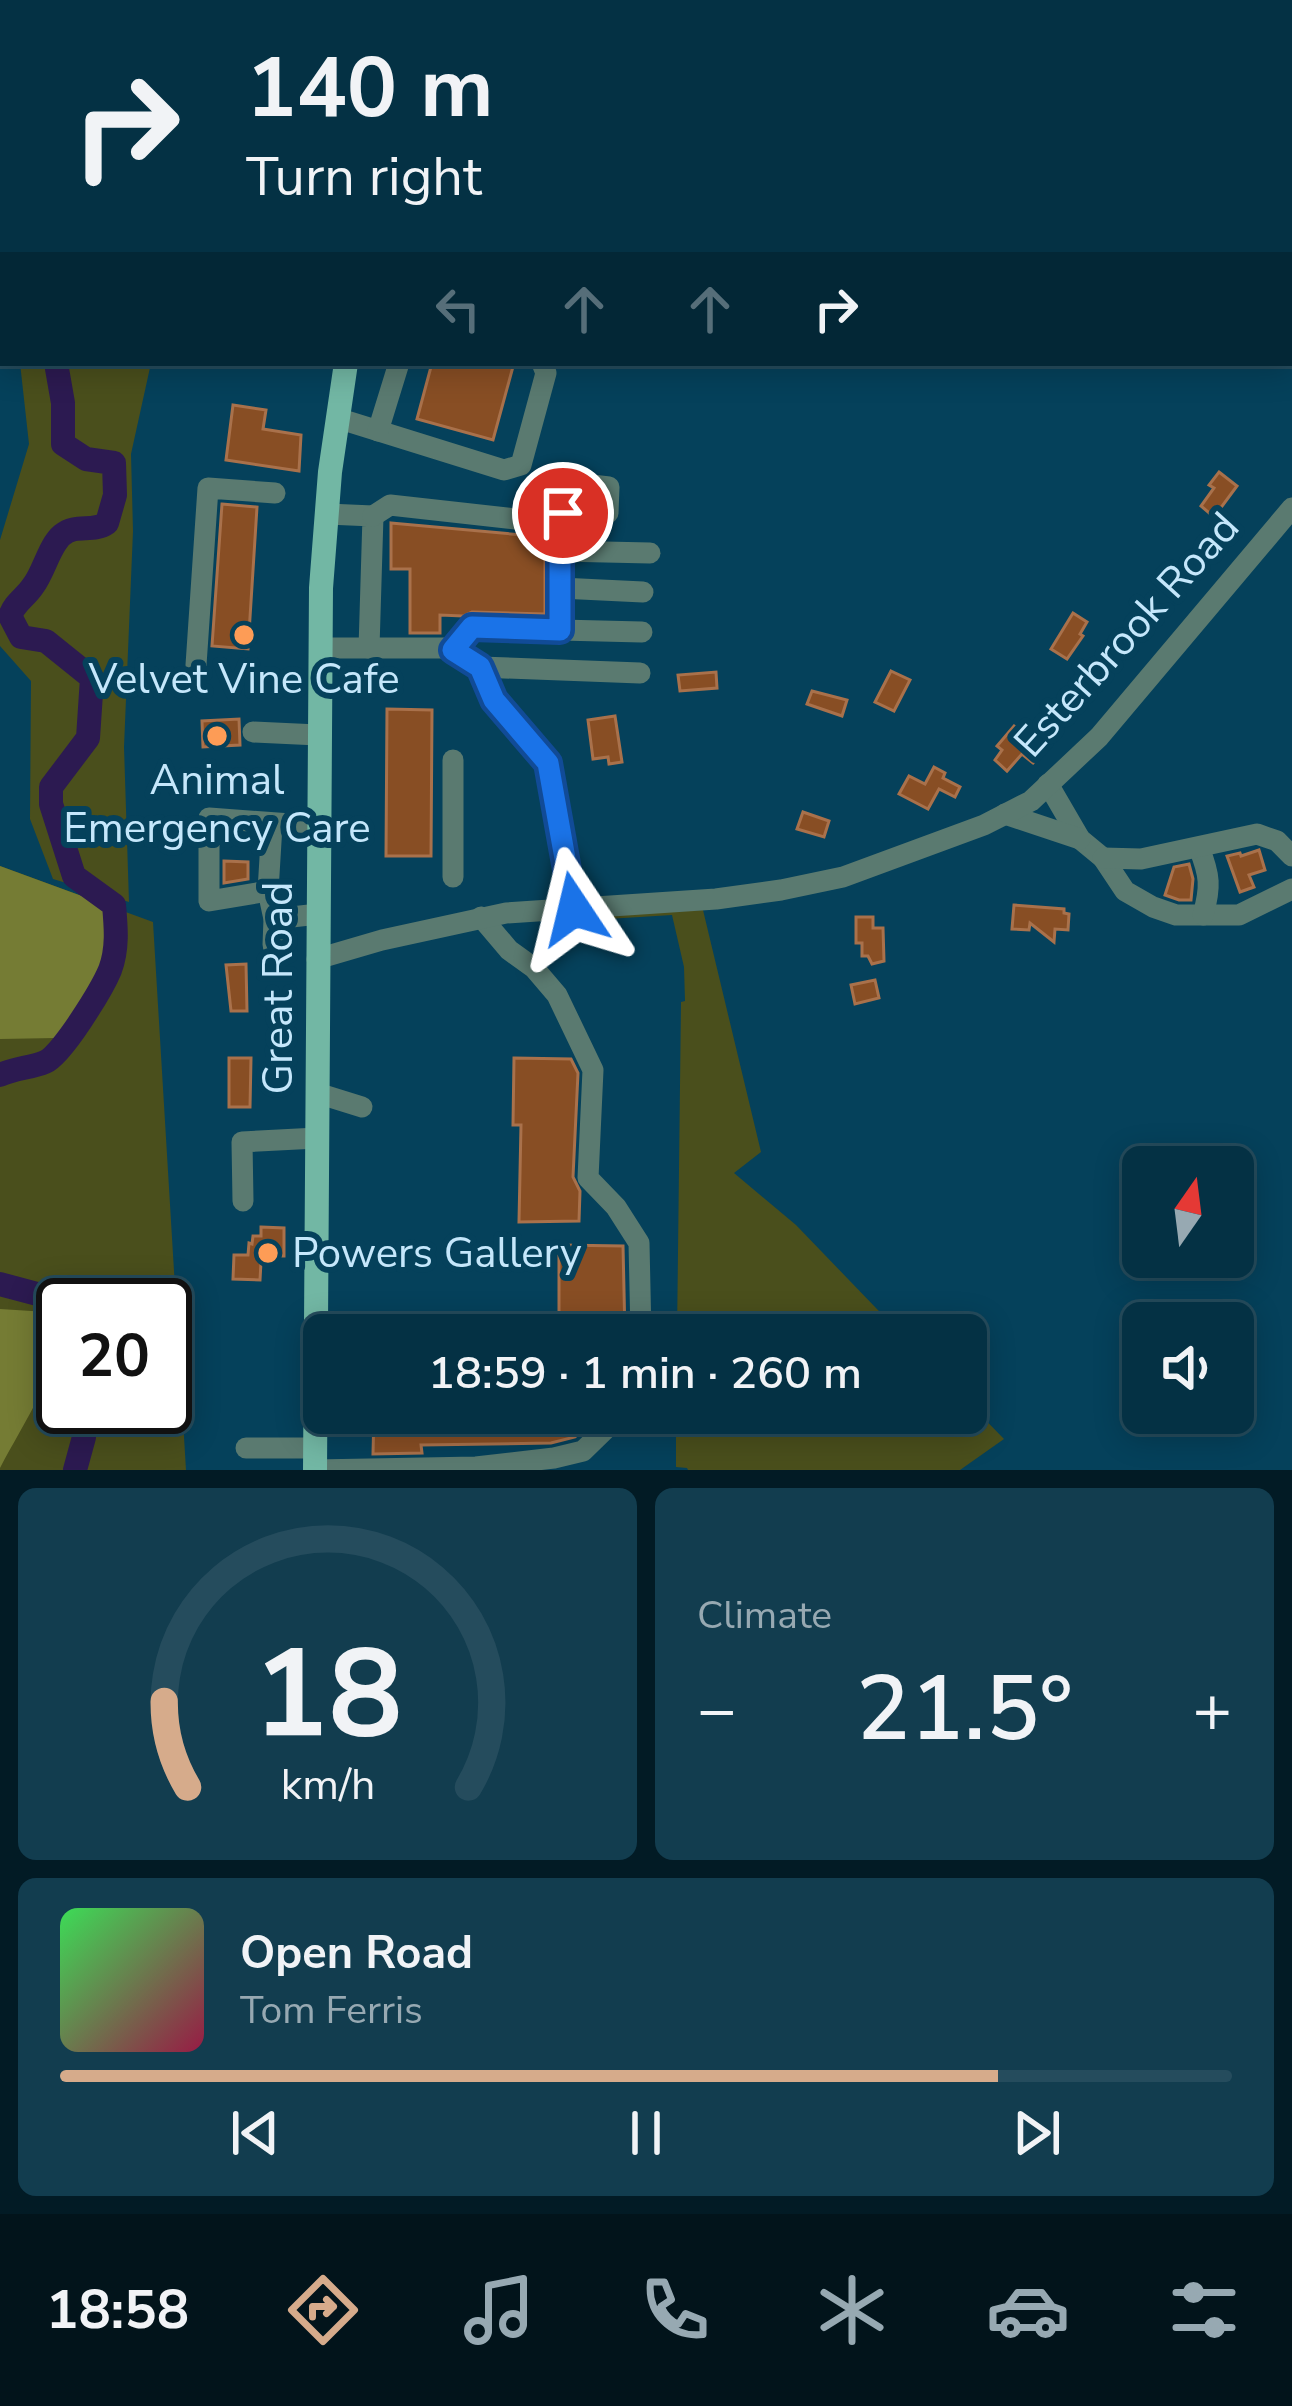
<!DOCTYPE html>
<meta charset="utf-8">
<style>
:root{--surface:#043144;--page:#123d4f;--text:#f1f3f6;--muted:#97a9b2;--line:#254c5d;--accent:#d6ab8b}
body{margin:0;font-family:"Nunito Sans",sans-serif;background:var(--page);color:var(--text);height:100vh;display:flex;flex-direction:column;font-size:45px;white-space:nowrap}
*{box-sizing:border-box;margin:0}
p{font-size:39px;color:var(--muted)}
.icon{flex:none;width:66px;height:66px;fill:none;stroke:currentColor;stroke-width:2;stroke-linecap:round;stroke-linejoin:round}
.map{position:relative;height:1470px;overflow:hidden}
.details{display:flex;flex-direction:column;gap:18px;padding:18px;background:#021b25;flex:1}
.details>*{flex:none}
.banner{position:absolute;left:0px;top:0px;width:1293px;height:366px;box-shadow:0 6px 30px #0003,0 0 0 3px var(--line);background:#043144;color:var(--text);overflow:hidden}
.needle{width:78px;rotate:14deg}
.fabs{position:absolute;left:1122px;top:1146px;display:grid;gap:24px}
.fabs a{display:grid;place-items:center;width:132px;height:132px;border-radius:18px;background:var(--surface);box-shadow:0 6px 30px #0003,0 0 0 3px var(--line);font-size:60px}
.speed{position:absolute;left:36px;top:1278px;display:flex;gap:24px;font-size:60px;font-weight:700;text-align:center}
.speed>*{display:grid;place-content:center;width:156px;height:156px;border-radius:50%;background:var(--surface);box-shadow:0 6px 30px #0003,0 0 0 3px var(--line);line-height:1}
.speed .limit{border:6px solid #111;border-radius:18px;background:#fff;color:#111}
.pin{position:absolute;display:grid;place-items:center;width:102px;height:102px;color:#fff;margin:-51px;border:6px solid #fff;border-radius:50%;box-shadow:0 3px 12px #0007}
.me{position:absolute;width:132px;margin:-66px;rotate:350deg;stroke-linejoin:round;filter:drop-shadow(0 0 9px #0008)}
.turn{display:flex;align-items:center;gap:42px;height:252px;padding:0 48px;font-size:54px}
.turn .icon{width:156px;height:156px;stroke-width:2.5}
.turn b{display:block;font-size:84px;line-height:102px}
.lanes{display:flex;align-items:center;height:114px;padding:0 48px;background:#0003;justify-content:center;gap:60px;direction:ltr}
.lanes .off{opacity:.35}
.big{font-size:90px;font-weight:600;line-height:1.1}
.details .card{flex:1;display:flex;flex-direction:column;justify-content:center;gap:18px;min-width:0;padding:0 42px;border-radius:18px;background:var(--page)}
.details .dial{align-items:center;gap:0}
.dial svg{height:312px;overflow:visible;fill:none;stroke:var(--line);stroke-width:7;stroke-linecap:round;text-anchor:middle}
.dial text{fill:var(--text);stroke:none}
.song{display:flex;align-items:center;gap:36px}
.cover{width:144px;height:144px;border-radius:18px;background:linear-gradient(135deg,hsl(130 70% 55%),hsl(340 70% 35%))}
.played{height:12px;border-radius:6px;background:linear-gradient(90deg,var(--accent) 80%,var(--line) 80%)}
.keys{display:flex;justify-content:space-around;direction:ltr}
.heat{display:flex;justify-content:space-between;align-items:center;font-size:66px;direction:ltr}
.details .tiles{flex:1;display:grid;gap:18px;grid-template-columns:1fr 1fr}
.card:last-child{grid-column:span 2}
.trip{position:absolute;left:303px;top:1314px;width:684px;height:120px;border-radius:18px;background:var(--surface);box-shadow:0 6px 30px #0003,0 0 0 3px var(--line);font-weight:600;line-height:120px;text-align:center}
.menu{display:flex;height:192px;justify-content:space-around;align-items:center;background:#02141b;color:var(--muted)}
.menu .icon{width:84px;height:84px}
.menu .current{color:var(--accent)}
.menu b{font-size:54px;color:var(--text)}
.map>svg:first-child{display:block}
.green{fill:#4a4f1c;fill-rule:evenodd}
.forest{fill:#757c34}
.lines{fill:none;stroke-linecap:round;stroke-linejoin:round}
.river{stroke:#2c1a51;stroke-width:24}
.building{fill:#884e24;stroke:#a9714b;stroke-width:3}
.minor{stroke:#5a7a70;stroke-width:21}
.major{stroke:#72b7a4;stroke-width:24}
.route-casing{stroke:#114b97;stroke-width:30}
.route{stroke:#1a73e8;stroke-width:21}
.poi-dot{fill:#fd9c56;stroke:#05415b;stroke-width:4.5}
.labels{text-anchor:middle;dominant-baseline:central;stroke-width:12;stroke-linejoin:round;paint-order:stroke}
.street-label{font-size:42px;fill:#c5e7fb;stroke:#05415b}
.poi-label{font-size:42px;fill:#c5e7fb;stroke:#05415b}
</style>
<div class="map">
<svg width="1292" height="1470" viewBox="0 0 1292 1470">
<rect width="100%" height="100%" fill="#05415b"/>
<g class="green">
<path d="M20,363H151L131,454L133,531L124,747L129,902L53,879L30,819L31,681L0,646V540L29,444Z"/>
<path d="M0,866L153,922L186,1470H0ZM63,1305H165V1407H63Z"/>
<path d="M703,910L761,1152L734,1173L796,1225L902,1335H677L681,1002L685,1001L684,967L672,915L575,921V917Z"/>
<path d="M966,1400L1004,1439L960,1470H688L687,1468L676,1467V1413H966Z"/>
</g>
<g class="forest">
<path d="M0,866L109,906L108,940L101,974L56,1038L0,1039Z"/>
<path d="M0,1309L63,1313C63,1366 24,1422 0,1468Z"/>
</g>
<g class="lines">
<g class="river">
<path d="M111,0L112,3"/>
<path d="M0,1075C15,1068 31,1068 45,1062C62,1055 102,989 110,970C118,949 116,927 114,905L74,876L51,804V787L88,738L92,678L46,641L21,637L10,616C15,602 25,598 33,586C44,572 49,546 62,535C76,523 93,533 107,523L115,495L114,463L86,459L63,444V403L56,363"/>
<path d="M0,1284L41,1295L63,1307"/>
<path d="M75,1470L84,1437L82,1407"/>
</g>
</g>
<g class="building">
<path d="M432,363H514L493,440L417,419Z"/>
<path d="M233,405L266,410L263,429L301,435L299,471L226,460Z"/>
<path d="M1219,472L1237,486L1214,517L1201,506L1214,488L1209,485Z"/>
<path d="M222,504L257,507L248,649L212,646Z"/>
<path d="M391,523L545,537V614L472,612L463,616L440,615V633H410V569H391Z"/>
<path d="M1073,613L1087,622L1080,634L1083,636L1067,659L1051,649Z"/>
<path d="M891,671L910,680L894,711L875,702Z"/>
<path d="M716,672L717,688L680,691L678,675Z"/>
<path d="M812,691L847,700L842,716L807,704Z"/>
<path d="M387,709L432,710L431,856H386Z"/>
<path d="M615,716L622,762L609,764L608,757L593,759L588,720Z"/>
<path d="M239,719L240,745L203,747L202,721Z"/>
<path d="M1014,726L1024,734L1026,732L1030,735L1035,728L1051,741L1033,763L1022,754L1007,771L995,760L1002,750L997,746Z"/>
<path d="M934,767L945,773L943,778L960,787L955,797L939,789L928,809L899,794L909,776L925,784Z"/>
<path d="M189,771L229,773L228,793L188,791Z"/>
<path d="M803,812L829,821L824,837L797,829Z"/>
<path d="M1259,850L1265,870L1249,875L1254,887L1240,892L1227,856L1240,853L1241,856Z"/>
<path d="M224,861L248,862V879L224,883Z"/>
<path d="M1189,864L1193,879L1191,900H1179L1165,895L1174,867Z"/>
<path d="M1014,905L1064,909V913L1069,914L1068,930L1055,929L1054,942L1030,923L1029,930L1012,929Z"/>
<path d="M856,917H873V928H883L884,961L872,964L868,956H862V943H856Z"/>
<path d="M246,964L247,1011H231L226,965Z"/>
<path d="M875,980L879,998L855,1004L851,985Z"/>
<path d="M229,1058H251L250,1107H229Z"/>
<path d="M514,1058L571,1059L578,1073L573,1177L580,1191L579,1221L519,1222L521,1125H513Z"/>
<path d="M261,1227L284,1228V1256H275V1262H261L260,1280L233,1279L234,1255H248L249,1243L252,1244L253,1236H261Z"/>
<path d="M559,1245L623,1246L625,1335H559Z"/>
<path d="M374,1413H594L597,1417L575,1437L551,1443L421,1445L422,1453L373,1454Z"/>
</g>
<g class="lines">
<g class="minor">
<path d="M581,0L583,3"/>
<path d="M704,0V3"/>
<path d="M266,3L267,0"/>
<path d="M482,3L483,0"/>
<path d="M337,418L504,470L521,465L546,373L542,363"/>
<path d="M378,431L399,363"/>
<path d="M327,514L373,516L369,648"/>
<path d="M373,516L390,505L560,524V630L472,627L453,650"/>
<path d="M560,524L575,483L609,487L608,513H563"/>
<path d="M560,551L650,553"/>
<path d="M560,588L643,592"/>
<path d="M560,630L642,632"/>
<path d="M321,648H449L480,667L494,701L548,763L574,909"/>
<path d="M196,665L208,488L275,493"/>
<path d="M480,667L640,673"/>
<path d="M253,732L318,735"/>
<path d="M453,760V877"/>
<path d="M1048,784L1080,839L1103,858L1125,891L1153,907L1176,915H1239L1292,889"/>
<path d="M1005,814L1080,839"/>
<path d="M272,825L268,891L274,919L273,945"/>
<path d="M1199,848C1210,875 1211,887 1203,915"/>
<path d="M1103,858L1141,859L1257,834L1277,841L1292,856"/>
<path d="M268,891L209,901V818L318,826"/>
<path d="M481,917L509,950L534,968L557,995L593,1070L588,1178L616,1207L639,1243L641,1335"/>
<path d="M274,919L318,914"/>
<path d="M317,959L382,940L506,913L716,899L781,890L843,877L984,825L1031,801L1099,737L1292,508"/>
<path d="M317,1093L362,1107"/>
<path d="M243,1201L242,1142L317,1138"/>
<path d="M246,1448H315"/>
<path d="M315,1470L476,1467L554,1458L583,1451L622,1413"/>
</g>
<g class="major">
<path d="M446,3L447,0"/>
<path d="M315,1470L321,588L330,472L346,363"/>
</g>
</g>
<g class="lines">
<g class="route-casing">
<path id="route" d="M563,513L560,524V630L472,627L453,650L480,667L494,700L548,763L574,909"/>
</g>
<use href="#route" class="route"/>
</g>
<g class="poi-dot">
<circle cx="244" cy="635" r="12"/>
<circle cx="217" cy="736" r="12"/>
<circle cx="268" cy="1253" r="12"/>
</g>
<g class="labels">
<g class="street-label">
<text transform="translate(1127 635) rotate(-48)">Esterbrook Road</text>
<text transform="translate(278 988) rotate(-90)">Great Road</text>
</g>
<g class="poi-label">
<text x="244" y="679">Velvet Vine Cafe</text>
<text x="217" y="780">Animal<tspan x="217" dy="48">Emergency Care</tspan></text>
<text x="292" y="1253" text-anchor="start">Powers Gallery</text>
</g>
</g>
</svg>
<div class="fabs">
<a><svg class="needle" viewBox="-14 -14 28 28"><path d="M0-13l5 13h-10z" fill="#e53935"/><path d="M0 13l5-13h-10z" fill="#97a9b2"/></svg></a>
<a><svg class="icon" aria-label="sound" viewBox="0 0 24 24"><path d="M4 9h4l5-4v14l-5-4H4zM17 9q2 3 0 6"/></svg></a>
</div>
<div class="speed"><div class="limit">20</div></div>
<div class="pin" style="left:563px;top:513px;background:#d93025"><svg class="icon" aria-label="arrive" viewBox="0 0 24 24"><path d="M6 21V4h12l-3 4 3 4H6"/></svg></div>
<svg class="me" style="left:574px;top:909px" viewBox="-20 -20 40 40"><path d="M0-17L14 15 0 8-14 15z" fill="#1a73e8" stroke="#fff" stroke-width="4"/></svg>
<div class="trip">18:59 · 1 min · 260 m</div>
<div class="banner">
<div class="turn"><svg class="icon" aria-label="right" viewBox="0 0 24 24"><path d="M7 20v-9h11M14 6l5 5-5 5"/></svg><div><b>140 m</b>Turn right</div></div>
<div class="lanes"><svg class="icon off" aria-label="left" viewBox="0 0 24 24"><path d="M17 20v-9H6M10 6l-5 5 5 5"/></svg><svg class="icon off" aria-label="ahead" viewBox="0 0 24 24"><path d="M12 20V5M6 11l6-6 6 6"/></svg><svg class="icon off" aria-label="ahead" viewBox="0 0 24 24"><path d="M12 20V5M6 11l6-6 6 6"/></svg><svg class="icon" aria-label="right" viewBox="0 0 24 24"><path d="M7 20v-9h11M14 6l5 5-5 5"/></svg></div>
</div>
</div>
<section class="details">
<div class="tiles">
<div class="card dial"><svg viewBox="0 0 100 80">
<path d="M14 69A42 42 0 1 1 86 69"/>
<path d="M14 69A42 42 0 0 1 8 47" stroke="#d6ab8b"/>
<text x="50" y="56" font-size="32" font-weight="700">18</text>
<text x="50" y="72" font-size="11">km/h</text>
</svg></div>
<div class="card"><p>Climate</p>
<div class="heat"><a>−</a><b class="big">21.5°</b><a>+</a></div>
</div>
<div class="card">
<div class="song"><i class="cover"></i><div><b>Open Road</b><p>Tom Ferris</p></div></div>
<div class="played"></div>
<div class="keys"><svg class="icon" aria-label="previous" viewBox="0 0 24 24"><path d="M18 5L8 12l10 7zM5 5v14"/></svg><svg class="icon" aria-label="pause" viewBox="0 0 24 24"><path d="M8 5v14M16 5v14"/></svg><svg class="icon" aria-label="next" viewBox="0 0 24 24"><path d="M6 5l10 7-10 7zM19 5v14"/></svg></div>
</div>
</div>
</section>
<nav class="menu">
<b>18:58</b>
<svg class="icon current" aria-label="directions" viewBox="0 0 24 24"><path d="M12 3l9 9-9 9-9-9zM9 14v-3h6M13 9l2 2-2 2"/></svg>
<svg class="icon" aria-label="music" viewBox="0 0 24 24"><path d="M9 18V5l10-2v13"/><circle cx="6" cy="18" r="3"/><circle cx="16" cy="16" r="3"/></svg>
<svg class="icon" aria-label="phone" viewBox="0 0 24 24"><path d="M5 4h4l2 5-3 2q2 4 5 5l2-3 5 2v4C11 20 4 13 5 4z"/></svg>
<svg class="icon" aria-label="climate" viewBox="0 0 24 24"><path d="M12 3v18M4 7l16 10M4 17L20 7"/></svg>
<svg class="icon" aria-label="car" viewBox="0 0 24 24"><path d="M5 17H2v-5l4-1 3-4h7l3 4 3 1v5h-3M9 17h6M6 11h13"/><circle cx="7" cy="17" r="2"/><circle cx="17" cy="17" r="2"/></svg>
<svg class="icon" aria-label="filters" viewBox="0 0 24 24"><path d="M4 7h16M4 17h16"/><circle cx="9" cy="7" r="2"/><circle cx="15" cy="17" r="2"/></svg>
</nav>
